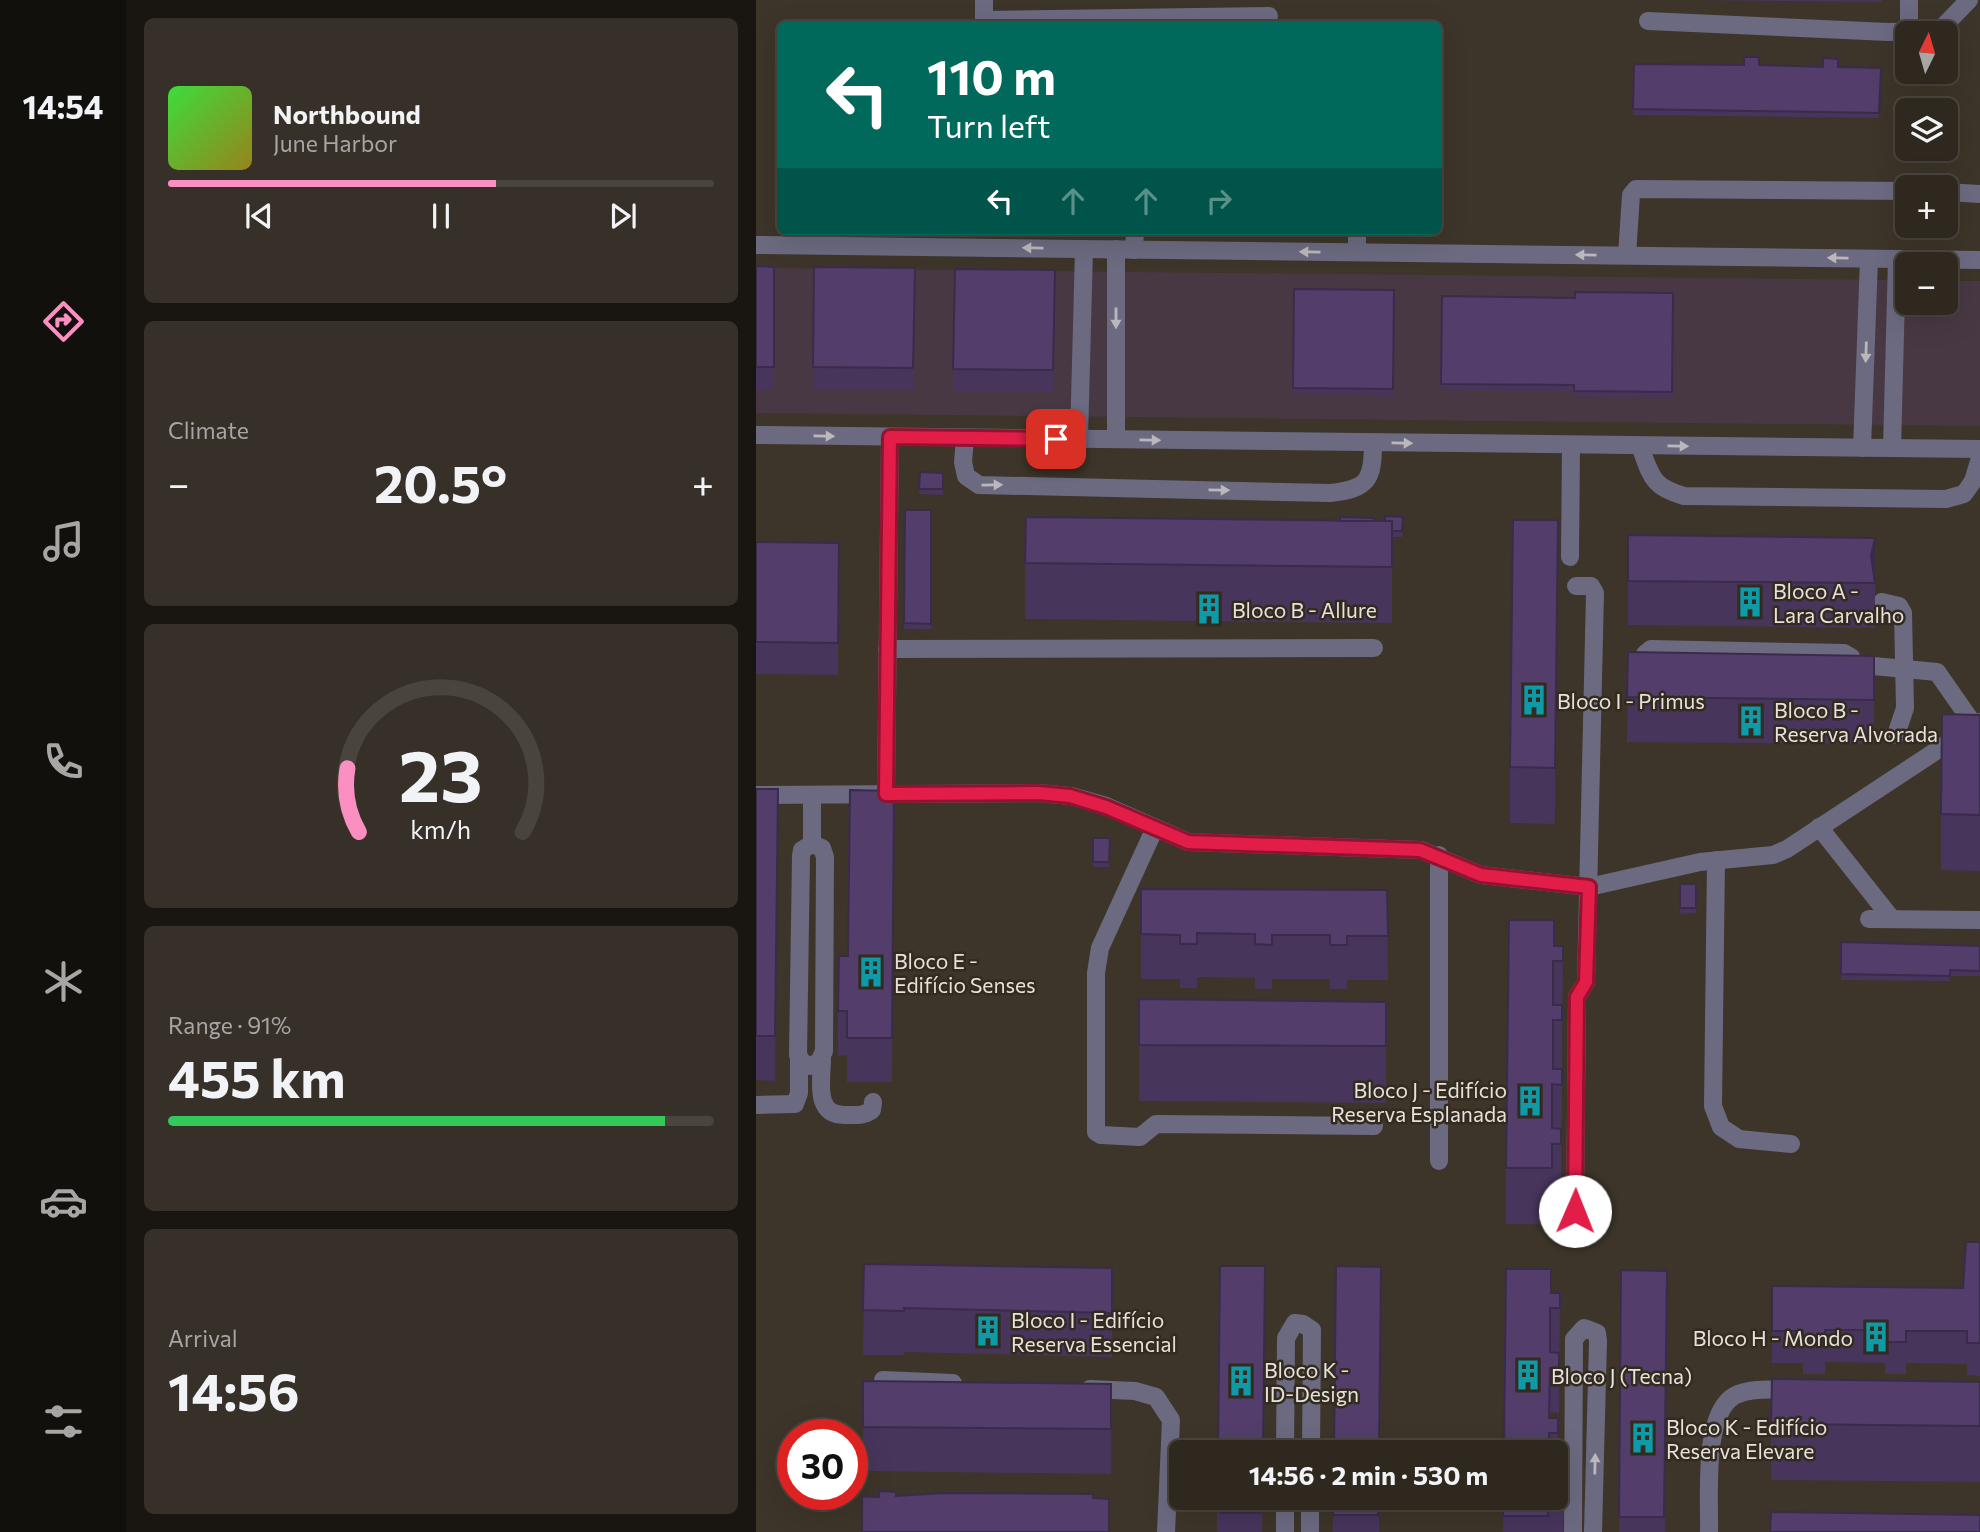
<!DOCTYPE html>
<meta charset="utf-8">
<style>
:root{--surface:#2e281f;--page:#363028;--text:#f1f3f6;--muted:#a7a6a4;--line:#49443d;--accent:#fc8fc1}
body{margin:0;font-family:Commissioner,sans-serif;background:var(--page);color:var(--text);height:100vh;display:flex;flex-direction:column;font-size:26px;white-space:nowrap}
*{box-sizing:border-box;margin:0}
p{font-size:23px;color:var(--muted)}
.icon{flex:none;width:38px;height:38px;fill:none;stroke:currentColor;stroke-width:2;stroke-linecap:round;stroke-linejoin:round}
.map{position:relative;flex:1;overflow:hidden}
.details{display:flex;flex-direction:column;gap:18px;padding:18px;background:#191611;width:630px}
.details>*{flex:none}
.banner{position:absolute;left:21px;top:21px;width:665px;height:214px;border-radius:10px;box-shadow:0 7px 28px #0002,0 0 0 2px var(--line);background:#00695c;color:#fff;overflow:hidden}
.needle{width:46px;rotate:5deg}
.buttons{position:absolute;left:1139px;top:21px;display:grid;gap:14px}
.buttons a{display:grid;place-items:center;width:63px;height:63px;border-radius:10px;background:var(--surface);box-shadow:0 7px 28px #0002,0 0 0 2px var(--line);font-size:35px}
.speed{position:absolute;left:21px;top:1419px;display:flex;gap:14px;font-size:35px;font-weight:700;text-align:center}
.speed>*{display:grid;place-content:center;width:91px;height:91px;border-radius:50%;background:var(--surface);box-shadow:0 7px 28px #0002,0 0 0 2px var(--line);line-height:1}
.speed .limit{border:10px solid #d22;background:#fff;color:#111}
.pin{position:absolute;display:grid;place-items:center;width:60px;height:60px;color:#fff;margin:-30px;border-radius:14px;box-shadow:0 4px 10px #0006}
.me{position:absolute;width:77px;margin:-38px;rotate:1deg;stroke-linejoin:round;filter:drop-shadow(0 0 5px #0008)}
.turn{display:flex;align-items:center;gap:24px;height:147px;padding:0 35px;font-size:32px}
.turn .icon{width:91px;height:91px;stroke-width:2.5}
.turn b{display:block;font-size:49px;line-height:60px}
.lanes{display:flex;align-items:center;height:66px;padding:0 35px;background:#0003;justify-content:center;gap:35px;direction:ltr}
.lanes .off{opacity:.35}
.big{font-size:52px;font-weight:700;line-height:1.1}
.details .card{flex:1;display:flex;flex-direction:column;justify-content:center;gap:10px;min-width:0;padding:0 24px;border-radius:10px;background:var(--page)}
.details .dial{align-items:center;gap:0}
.dial svg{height:182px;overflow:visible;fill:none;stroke:var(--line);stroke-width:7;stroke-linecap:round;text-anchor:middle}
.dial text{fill:var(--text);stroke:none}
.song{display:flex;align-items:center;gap:21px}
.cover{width:84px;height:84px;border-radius:10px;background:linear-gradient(135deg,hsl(120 70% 55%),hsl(50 70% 35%))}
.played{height:7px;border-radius:4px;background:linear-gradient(90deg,var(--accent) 60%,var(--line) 60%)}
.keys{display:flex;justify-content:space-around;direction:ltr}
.heat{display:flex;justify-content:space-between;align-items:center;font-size:38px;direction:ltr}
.charge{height:10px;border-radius:5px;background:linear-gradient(90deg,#34c759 91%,var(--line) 0)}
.trip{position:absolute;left:413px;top:1440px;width:399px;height:70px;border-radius:10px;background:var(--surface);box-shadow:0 7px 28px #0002,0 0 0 2px var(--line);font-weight:700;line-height:70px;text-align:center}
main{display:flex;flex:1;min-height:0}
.menu{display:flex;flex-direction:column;width:126px;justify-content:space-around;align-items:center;background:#12100c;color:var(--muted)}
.menu .icon{width:49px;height:49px}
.menu .active{color:var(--accent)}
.menu b{font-size:32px;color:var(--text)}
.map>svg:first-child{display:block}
.commercial{fill:#483844}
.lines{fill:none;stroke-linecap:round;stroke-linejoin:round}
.minor{stroke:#6b6a80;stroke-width:18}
.wall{fill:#47355c}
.shaded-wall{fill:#3a2b4b}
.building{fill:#533e6b;stroke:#3a2b4b;stroke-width:2}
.oneway{fill:#bbb7ba}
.route-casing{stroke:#92132f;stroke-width:18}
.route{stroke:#e11d48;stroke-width:12}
.labels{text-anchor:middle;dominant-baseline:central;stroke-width:5;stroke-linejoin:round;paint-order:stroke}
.poi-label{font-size:21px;fill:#e6e1da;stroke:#332b20;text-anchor:start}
</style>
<main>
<nav class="menu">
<b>14:54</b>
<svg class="icon active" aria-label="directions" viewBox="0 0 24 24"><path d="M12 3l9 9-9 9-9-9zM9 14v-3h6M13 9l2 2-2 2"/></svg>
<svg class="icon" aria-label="music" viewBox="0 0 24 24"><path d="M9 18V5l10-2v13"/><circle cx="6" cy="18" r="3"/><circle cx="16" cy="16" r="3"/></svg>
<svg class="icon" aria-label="phone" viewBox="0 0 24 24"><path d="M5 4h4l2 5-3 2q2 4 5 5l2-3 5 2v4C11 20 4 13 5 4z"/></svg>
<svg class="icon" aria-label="climate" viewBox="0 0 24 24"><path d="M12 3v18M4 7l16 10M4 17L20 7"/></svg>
<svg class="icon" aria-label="car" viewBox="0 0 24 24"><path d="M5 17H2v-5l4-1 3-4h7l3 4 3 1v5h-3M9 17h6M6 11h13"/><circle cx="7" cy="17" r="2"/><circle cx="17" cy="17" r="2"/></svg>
<svg class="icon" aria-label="filters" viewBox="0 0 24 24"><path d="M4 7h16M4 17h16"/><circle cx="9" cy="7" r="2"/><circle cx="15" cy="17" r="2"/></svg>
</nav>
<section class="details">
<div class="card">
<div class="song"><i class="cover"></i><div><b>Northbound</b><p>June Harbor</p></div></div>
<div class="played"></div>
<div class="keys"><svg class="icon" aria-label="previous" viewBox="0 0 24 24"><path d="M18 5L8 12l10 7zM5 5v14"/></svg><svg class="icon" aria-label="pause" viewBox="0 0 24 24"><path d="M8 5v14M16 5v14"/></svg><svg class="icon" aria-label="next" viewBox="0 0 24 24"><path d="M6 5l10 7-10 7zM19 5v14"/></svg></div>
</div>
<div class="card"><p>Climate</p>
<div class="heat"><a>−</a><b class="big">20.5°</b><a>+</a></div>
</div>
<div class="card dial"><svg viewBox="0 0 100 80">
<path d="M14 69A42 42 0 1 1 86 69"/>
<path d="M14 69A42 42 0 0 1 9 41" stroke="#fc8fc1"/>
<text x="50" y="56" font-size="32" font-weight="700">23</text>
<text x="50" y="72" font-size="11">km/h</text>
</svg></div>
<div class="card"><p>Range · 91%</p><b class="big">455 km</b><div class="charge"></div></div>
<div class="card"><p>Arrival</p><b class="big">14:56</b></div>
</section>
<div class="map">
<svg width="1224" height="1532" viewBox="0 0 1224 1532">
<rect width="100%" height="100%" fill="#3d3529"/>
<path class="commercial" d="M0,268L1151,280L1152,303H1190V281H1224V426L0,413Z"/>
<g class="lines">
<g class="minor">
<path d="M1153,0V32"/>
<path d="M228,20L513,16"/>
<path d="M892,21L1132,32L1183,31L1213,0"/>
<path d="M228,24V0"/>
<path d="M1190,192L1224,194"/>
<path d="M601,231V252"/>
<path d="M0,245L1224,260"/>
<path d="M378,250L379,231"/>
<path d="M871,255L875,195L880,189L1152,191"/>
<path d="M0,435L1224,449"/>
<path d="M209,438L207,462L210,476L223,485L574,493C612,489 617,480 617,443"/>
<path d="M323,439L328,249"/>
<path d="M360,439V249"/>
<path d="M884,446C895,475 895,487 928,496L1190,499L1208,494L1217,481L1224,458"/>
<path d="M1106,448L1113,259"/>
<path d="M1136,448L1141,259"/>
<path d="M814,557L815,445"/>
<path d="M1126,602L1143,606L1147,613L1149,708L1140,735"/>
<path d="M131,649L618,648"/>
<path d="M895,649L1088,653L1095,657L1096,664L1085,673L895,671L889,667V654Z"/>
<path d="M1096,664L1181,672L1218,725"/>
<path d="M130,794L134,437"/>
<path d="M0,795L282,793L315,796L350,806L432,842L665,850L725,875L833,887L944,862L1017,855L1031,849L1224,722"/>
<path d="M1063,827L1136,919"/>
<path d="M398,830L344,948L340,973V1132L345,1135L384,1137L400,1124L618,1126"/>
<path d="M56,844L66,848L69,857L68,1051L63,1062L54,1066L47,1063L42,1055L45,856L46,850Z"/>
<path d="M56,844V795"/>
<path d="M960,860L957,1106L965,1127L983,1139L1035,1144"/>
<path d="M1113,919L1224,920"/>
<path d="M66,1058C66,1080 57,1116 90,1115C100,1115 108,1116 116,1110L117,1102"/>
<path d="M0,1105L39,1104L43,1093V1059"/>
<path d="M683,1161V855"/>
<path d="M819,1211L821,997L830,982L839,593L835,586H820"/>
<path d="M127,1380L197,1383"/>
<path d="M334,1389L379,1391L400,1397L415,1420L410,1532"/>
<path d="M529,1452L530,1338L539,1323L547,1324L556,1330L555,1452"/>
<path d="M529,1532V1498"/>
<path d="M554,1532V1498"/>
<path d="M817,1532L818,1339L828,1328L841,1333L842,1341L837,1532"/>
<path d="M953,1532C954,1499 946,1415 978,1396C994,1387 1019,1390 1037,1390"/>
</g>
</g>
<g class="wall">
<path d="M941,0H1126L1125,2Z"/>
<path d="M878,64L1003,65L1125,68L1123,118L877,115Z"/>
<path d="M0,266L18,267V389H0Z"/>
<path d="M58,267L159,268L157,390L57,389Z"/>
<path d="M199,269L299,270L297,392L197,391Z"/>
<path d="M538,289L638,290L637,395L537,394Z"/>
<path d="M917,293L916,397L818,396V391L685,390L686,296L819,298Z"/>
<path d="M164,472L187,473V495L163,494Z"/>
<path d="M149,510H175V629H148Z"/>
<path d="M647,517L646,537H636V623L269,619V563L618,521H629Z"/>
<path d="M872,535L1119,538V628L872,625Z"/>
<path d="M0,542L83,543L82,675L0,674Z"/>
<path d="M802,576L799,824L754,823V767Z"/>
<path d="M872,652L1118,656V744L871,742Z"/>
<path d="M1224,715V871L1185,870V814Z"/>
<path d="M0,789L22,833L19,1081L0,1080Z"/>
<path d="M138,791L136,1082H91V1055L82,1056V1001L92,956Z"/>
<path d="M337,838H354L353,867H337Z"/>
<path d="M924,884H940V913L924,914Z"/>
<path d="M385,889L631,890L632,980H591V989H574V979H516V989H499V978L441,977V988H424V979H385Z"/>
<path d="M1085,942L1224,946V976H1194V981L1085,980Z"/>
<path d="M798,946H807L805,1200H796V1224H750V1168Z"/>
<path d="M383,999L630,1002V1103L383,1101Z"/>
<path d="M1224,1242V1376L1211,1375V1364L1150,1363V1374H1129V1363L1069,1362V1374H1047V1363H1016V1286L1207,1288Z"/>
<path d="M108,1264L356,1268V1357L148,1352V1355H107Z"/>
<path d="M865,1270L911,1271L909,1532H863Z"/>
<path d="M795,1293H804L803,1413L794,1412V1418H802V1477H800V1452H748Z"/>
<path d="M107,1381L355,1384V1474L107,1471Z"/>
<path d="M1224,1382V1482L1015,1480V1424Z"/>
<path d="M800,1478L807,1492V1532H747V1498H800Z"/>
<path d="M461,1498H507L506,1532H461Z"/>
<rect x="577" y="1498" width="46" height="34"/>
</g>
<g class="shaded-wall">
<path d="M802,520V576L799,824V768Z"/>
<path d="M1119,538V584L1115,556Z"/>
</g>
<g class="building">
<path d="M988,57H1003V65L1067,67V58L1082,59V67L1125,68L1123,113L877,109L878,64L988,65Z"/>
<path d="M0,266L18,267V367H0Z"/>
<path d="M58,267L159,268L157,368L57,367Z"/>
<path d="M199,269L299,270L297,370L197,369Z"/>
<path d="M538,289L638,290L637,389L537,388Z"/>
<path d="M819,292L917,293L916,392L818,391V385L685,384L686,296L819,298Z"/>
<path d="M164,472L187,473V489H163Z"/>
<path d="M149,510H175V624L148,623Z"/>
<path d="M629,516L647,517L646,531H636V521H629Z"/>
<path d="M270,517L636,521V567L269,563Z"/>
<path d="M584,517L618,518V521H584Z"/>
<path d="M757,520H802L799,768L754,767Z"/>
<path d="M872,535L1119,538L1115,556L1119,583L872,581Z"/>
<path d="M0,542L83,543L82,643L0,642Z"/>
<path d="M872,652L1118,656V700L871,697Z"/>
<path d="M1186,714L1224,715V815L1185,814Z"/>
<path d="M0,789H22L19,1036H0Z"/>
<path d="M94,790L138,791L136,1038H91V1011H82L83,956H92Z"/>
<path d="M337,838H354L353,862H337Z"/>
<rect x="924" y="884" width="16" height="24"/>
<path d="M385,889L631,890L632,936H591V945H574V935H516V945L499,944V934L441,933V944H424V935L385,934Z"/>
<path d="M753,920H798V946H807V961H797V1005H806V1020H797V1069H806V1085L796,1084V1128L805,1129V1144H796V1168H750Z"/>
<path d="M1085,942L1224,946V971L1194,970V976L1085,974Z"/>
<path d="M383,999L630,1002V1046L383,1045Z"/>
<path d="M1210,1242H1224V1343H1211V1331H1150V1342H1129V1330H1069V1341H1047V1331H1016V1286L1207,1288Z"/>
<path d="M108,1264L356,1268V1313L148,1308V1311L107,1310Z"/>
<path d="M464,1266H509L507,1452H462Z"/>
<path d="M580,1266L625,1267L623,1452H578Z"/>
<path d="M750,1269H795V1293H804V1308H794V1352L803,1353V1368H794L793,1418H802V1433H793V1452H748Z"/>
<path d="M865,1270L911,1271L908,1517H863Z"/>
<path d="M1016,1379L1224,1382V1426L1015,1424Z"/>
<path d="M107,1381L355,1384V1429L107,1427Z"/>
<path d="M800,1478H806L807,1492H800Z"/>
<path d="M123,1491L140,1492V1496L189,1493L337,1494V1498L353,1499V1532H106V1496L123,1497Z"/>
<path d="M461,1498H506V1513H465L461,1508Z"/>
<path d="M577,1498H623L622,1515H577Z"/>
<rect x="747" y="1498" width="45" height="18"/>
<path d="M1015,1512L1224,1515V1532H1014Z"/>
</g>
<defs><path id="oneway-solid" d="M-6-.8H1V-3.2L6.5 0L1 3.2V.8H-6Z" transform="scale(1.75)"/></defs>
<g class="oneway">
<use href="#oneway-solid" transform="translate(277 248) rotate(-179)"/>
<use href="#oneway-solid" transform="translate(554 252) rotate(-179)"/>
<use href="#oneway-solid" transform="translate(830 255) rotate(-179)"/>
<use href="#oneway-solid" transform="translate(1082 258) rotate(-179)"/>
<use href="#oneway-solid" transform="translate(360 318) rotate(90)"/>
<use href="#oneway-solid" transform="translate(1110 352) rotate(92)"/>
<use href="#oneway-solid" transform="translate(68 436) rotate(1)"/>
<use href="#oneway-solid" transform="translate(394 440) rotate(1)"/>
<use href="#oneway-solid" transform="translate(646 443) rotate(1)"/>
<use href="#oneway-solid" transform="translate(922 446) rotate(1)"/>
<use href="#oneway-solid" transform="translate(236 485) rotate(-1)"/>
<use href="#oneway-solid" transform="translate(463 490) rotate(1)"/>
<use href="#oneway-solid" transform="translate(839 1464) rotate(-89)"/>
</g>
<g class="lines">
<g class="route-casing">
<path id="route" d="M300,439L134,437L130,794L282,793L314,796L350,807L432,842L664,850L725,875L833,887L830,982L821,997L819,1211"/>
</g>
<use href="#route" class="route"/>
</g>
<defs>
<g id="building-bare" transform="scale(2.415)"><path d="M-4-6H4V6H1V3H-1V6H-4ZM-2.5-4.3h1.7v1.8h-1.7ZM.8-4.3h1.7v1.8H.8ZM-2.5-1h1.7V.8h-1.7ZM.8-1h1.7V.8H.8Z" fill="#0f9aa8" stroke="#332b20" stroke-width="2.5" paint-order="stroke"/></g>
</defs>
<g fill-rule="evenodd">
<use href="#building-bare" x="994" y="602"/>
<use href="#building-bare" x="453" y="609"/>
<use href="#building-bare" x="778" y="700"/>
<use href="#building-bare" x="995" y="721"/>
<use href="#building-bare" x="115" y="972"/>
<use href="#building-bare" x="774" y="1101"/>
<use href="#building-bare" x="232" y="1331"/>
<use href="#building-bare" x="1120" y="1337"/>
<use href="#building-bare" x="772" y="1375"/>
<use href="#building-bare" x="485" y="1381"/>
<use href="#building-bare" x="887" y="1438"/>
</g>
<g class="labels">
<g class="poi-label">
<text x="1017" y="590">Bloco A -<tspan x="1017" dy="24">Lara Carvalho</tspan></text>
<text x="476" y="609">Bloco B - Allure</text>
<text x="801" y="700">Bloco I - Primus</text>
<text x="1018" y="709">Bloco B -<tspan x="1018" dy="24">Reserva Alvorada</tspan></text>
<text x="138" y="960">Bloco E -<tspan x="138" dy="24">Edifício Senses</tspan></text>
<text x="751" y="1089" text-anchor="end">Bloco J - Edifício<tspan x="751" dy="24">Reserva Esplanada</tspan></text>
<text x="255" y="1319">Bloco I - Edifício<tspan x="255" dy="24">Reserva Essencial</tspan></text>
<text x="1097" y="1337" text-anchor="end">Bloco H - Mondo</text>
<text x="508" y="1369">Bloco K -<tspan x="508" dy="24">ID-Design</tspan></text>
<text x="795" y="1375">Bloco J (Tecna)</text>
<text x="910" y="1426">Bloco K - Edifício<tspan x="910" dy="24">Reserva Elevare</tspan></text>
</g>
</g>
</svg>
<div class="buttons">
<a><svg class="needle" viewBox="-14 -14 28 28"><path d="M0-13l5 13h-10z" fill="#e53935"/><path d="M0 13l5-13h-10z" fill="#a7a6a4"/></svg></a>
<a><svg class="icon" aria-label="layers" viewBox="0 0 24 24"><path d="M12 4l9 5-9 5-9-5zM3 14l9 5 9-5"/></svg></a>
<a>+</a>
<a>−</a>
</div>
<div class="speed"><div class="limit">30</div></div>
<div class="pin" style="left:300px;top:439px;background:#d93025"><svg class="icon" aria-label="arrive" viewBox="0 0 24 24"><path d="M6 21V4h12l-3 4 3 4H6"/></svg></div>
<svg class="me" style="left:819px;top:1211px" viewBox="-20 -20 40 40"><circle r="19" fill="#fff"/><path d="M0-13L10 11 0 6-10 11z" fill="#e11d48"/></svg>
<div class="trip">14:56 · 2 min · 530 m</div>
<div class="banner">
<div class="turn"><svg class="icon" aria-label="left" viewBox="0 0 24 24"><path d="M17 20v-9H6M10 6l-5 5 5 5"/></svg><div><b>110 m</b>Turn left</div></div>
<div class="lanes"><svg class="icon" aria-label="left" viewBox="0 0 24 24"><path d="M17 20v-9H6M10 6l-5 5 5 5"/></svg><svg class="icon off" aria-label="ahead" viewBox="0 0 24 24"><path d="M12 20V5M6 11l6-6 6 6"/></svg><svg class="icon off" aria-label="ahead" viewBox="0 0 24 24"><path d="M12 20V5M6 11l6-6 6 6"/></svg><svg class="icon off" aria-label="right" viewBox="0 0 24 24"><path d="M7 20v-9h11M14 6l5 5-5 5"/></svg></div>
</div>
</div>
</main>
